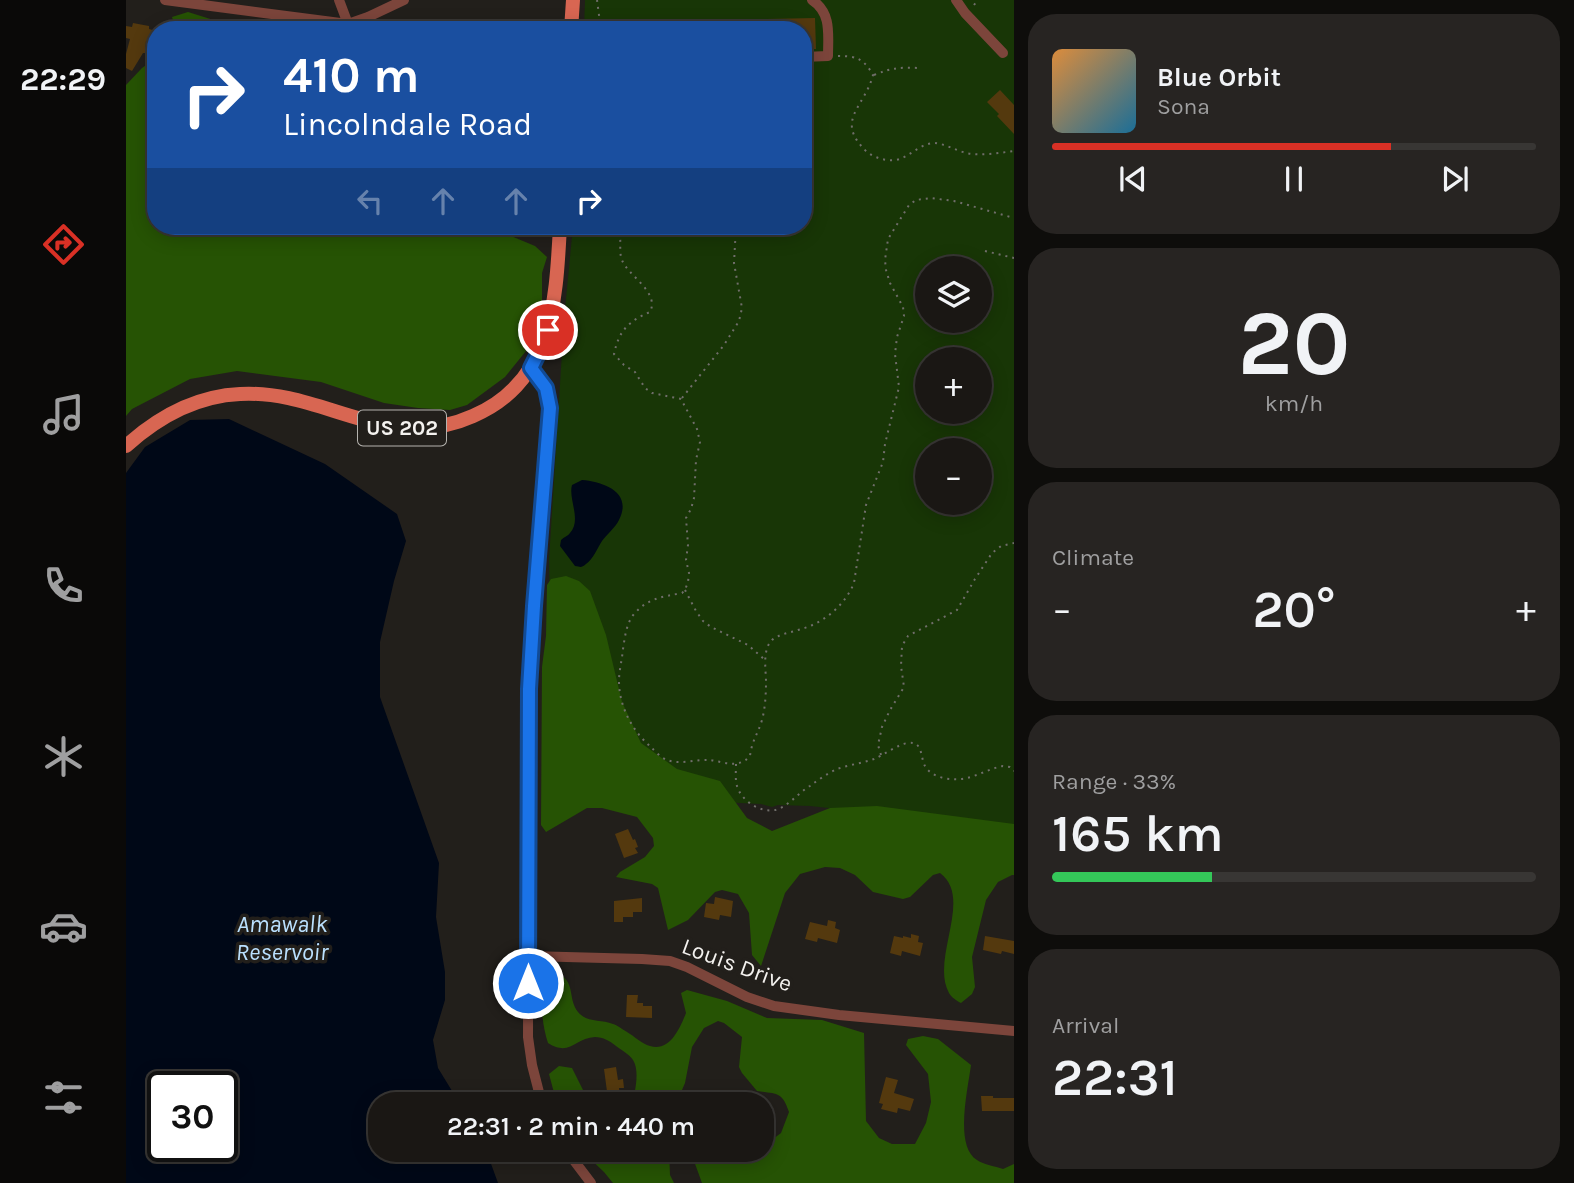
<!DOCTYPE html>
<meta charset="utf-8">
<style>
:root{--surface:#1a1714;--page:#272422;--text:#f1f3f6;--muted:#9f9fa0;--line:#383634;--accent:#d93025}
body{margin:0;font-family:Karla,sans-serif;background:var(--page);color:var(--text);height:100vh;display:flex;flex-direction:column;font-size:26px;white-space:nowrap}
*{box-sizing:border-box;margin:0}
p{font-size:23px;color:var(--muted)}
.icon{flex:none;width:38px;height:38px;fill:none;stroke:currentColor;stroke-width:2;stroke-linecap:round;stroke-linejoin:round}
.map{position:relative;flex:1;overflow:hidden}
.drawer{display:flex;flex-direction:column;gap:14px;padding:14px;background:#0e0d0b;width:560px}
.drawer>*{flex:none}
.hud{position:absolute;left:21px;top:21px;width:665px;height:214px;border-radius:28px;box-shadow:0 4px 18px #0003,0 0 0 2px var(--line);background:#1a4fa0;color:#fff;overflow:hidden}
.tools{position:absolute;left:789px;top:256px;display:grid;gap:14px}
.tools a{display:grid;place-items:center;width:77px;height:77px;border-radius:50%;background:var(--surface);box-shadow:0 4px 18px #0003,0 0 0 2px var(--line);font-size:35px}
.speed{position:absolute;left:21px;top:1071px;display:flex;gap:14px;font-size:35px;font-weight:700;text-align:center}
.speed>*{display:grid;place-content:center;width:91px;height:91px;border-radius:50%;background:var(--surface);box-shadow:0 4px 18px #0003,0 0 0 2px var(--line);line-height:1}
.speed .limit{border:4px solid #111;border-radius:10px;background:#fff;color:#111}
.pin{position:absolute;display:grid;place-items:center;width:60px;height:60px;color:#fff;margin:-30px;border:4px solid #fff;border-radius:50%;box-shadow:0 2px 7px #0007}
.me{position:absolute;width:77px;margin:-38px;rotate:0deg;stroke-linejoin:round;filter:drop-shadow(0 0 5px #0008)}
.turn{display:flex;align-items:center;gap:24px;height:147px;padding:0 21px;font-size:32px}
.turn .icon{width:91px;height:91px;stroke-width:2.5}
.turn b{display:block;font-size:49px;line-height:60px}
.lanes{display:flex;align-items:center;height:66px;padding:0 21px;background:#0003;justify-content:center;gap:35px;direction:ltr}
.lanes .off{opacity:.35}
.big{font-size:52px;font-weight:600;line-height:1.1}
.drawer .tile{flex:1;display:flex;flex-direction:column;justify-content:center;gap:10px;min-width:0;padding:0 24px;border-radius:28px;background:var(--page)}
.drawer .dial{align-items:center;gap:0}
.dial b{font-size:91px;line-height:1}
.song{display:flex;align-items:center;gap:21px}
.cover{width:84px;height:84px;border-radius:10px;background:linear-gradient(135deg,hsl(30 70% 55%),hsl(200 70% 35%))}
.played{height:7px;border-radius:4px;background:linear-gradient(90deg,var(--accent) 70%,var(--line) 70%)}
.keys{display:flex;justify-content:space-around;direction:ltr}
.heat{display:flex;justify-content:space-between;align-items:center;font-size:38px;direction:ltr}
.charge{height:10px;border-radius:5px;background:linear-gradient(90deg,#34c759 33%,var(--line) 0)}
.trip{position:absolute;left:242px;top:1092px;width:406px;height:70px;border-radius:28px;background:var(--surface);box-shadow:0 4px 18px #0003,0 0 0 2px var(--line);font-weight:600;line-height:70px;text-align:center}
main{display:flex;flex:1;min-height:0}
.dock{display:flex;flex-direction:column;width:126px;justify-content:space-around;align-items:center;background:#0a0908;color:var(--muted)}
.dock .icon{width:49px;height:49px}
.dock .active{color:var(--accent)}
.dock b{font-size:32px;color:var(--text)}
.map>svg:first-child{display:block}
.green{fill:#183606;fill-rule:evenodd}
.forest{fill:#265304}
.water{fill:#000817;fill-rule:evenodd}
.building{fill:#54390e}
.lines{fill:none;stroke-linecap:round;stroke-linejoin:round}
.path{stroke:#706e6a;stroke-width:2;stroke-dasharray:2 5;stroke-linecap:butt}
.minor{stroke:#7c453b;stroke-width:10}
.major{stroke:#d86652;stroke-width:14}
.route-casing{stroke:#114b97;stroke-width:18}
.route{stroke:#1a73e8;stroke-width:12}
.labels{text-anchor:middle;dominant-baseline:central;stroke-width:7;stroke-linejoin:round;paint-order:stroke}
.shield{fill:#221f1b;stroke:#b5b3af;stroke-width:2}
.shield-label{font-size:21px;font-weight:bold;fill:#f4f2ef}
.street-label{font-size:23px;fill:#f4f2ef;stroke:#221f1b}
.water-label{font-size:24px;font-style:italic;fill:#bbe1ff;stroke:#221f1b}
</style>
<main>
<nav class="dock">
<b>22:29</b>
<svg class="icon active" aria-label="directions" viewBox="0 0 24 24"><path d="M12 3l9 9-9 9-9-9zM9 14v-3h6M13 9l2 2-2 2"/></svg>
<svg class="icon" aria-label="music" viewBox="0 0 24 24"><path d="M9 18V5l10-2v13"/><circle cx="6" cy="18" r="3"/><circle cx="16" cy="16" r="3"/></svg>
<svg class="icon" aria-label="phone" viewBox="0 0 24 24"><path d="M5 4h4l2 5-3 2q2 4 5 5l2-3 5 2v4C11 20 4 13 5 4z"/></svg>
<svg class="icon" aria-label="climate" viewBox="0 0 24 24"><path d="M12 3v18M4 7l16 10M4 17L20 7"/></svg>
<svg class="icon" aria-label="car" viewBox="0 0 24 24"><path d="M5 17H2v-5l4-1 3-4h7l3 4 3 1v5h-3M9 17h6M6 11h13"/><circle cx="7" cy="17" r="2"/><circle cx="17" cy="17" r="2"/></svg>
<svg class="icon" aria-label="filters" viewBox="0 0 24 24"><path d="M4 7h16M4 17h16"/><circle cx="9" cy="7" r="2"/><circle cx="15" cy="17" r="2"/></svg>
</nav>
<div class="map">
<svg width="888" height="1183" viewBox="0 0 888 1183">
<rect width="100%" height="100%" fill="#221f1b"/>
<path class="green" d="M459,0H888V828L684,806L652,805L646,807L635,804L572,801L477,742L424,606L423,560L430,449L438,320L447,226H677V30H458ZM802,268H854V320H802ZM802,359H854V411H802ZM802,450H854V502H802Z"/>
<g class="forest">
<path d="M62,12L110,27L113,30H50L46,17Z"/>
<path d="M30,58V226H372L378,233L409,246L421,257L416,273V305L400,351L379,377L341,405L324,410L292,408L258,403L195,382L111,371L64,379L6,409L0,416V85L16,68Z"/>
<path d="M440,576L453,581L464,591L480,635L496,702L515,743L551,769L594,781L621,818L646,831L704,808L751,806L888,824V875H886L872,882L860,900L846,957L849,987L846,994L835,1003C831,1001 825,997 823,993C804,959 848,898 814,873L807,875L784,897L777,899L747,892L729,875L714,868L699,867L674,874L659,893L635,966L626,955L623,913L612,894L596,890L589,892L562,920L542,930L532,888L526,884L490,877L494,872L519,857L528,846L527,838L511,817L476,808H461L420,832L415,825L416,667L420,636L421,585L425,579Z"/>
<path d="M435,975C449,984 442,999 452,1012C461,1023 475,1019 487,1024C491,1025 496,1029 501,1032C508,1036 516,1044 524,1046C544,1052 554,1028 560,1013L555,993L561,990L601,1001L641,1018L696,1020L738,1033L740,1121L753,1138L766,1144H789L800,1123L805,1102L802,1074L780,1045L782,1039L797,1036L812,1039L845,1065C842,1089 828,1146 851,1160C858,1165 869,1166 877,1169L888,1164V1183H576L564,1150H635V1145H639L655,1133L663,1112C656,1091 651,1094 631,1091L616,1073L613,1067L616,1037L598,1023L592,1021L578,1028L566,1047L559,1083L550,1104H506C509,1092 514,1071 507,1060C503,1054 495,1050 490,1046C484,1041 477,1037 469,1037C449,1038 444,1057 422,1043C416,1025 412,995 422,979Z"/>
<path d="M433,1066L446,1068L464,1104H431L423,1074Z"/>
<path d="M455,1150H543L544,1175L548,1183H487L478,1172Z"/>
</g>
<g class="water">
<path d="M103,419L199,464L271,514L280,541L268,581L254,642V697L313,863L310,917L319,972V1000L307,1040L312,1068L334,1104H254V1150H360L372,1183H0V473L19,447L64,420ZM37,1087H96V1146H37Z"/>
<path d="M456,480C478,482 507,492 493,520C489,528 481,534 476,541C471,549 467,559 460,564C455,568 455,567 449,566L434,546L435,540C438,537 442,536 444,533C456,520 442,499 446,485Z"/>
</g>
<g class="building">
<path d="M689,18L690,49H677V30H611V23L628,22V20H640V19Z"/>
<path d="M7,23L23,26V29L30,31V43L20,41L19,53H17L6,71L0,68V54L4,39L0,38V26L6,27Z"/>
<path d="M874,90L888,105V134L871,116L873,114L861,102Z"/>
<path d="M502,829L507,840L509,839L512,847L509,848L512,853L498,858L489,834Z"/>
<path d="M589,897L607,901L605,917L594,915L593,920L578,917L580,903L588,904Z"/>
<path d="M516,898V912H507V917H497V922H488V901Z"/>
<path d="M702,920L710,922L709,928L714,930L711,943L692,938L691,942L679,939L684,922L701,926Z"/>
<path d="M785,934L793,936L792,942L797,943L794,956L776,951L775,956L764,953L768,936L777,938V936L785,938Z"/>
<path d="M859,936L888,941V954L876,951L875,954L857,950Z"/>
<path d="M501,995H512L511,1003H517V1006H526V1018L500,1017Z"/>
<path d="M490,1067L492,1080L497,1079L498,1088H493L494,1097L482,1099L478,1069Z"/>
<path d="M760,1077L772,1080L768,1093L788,1099L784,1111L772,1108L771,1113L755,1109L757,1104L753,1103Z"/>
<path d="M855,1096H867V1098H888V1111H856Z"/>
</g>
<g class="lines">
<g class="path">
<path d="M471,0L475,30"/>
<path d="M848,5L852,0"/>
<path d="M712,56C731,56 738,59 747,75C739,107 708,120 740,151C748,158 759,161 770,160C784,157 794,143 809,143C819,144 829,150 840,153C855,156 872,153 888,151"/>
<path d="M748,75C765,68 773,67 792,68"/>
<path d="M492,226C493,229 494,233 494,237C495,245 493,252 496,260C502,276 534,292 524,312C503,321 493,330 488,354L498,365L509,372L519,388L526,393L555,399L571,429L574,442L570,460L568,498L565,509L560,518L562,545L560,560L563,573L562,582L559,590L556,593C536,597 522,598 508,614C500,624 499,637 497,649C496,660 493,671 493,681C493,706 506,731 525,747C529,751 535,758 541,760C554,765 571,759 584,760C598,762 613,769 624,756C626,740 632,734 636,720C639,709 640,695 640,682C640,670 636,650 646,640C653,634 663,633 672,630C696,624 718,607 728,583L740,505L757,462L759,444L773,387L769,354L771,337L778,316L777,307L764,283L760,270L759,260L762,239L783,205L790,200L805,198L828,201L888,218"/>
<path d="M859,251L888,258"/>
<path d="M556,398L598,345L613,321L616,308L608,263L610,226"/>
<path d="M559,590L570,611L577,621L585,627L622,645L639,660"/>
<path d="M755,755L752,745L756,727L764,710L778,687L775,666L776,646L782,636L831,610L849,579L866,553L875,546L888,543"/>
<path d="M610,764C610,771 609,779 611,786C615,800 633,813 649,810C662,807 672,793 684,786C692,780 702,773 711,769C723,765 736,763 748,759C758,755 772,744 782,743C799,741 793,760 801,769C807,776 818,779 826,779C845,781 860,769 877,766L884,767L888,771"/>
</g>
<g class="minor">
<path d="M39,0L222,24L213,0"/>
<path d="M830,0L839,13L877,53"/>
<path d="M227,30L222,24L242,17L278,0"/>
<path d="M677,57L702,56C702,35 706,13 686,0"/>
<path d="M405,368L420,388L424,408L411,563L403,689L402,1037L406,1065L416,1104"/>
<path d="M402,956L516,959L544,961L561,967L621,997L648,1006L713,1015L888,1031"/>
<path d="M440,1150L465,1183"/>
</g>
<g class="major">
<path d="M445,30L447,0"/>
<path d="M0,446C31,418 70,396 114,394C167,391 209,415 259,425C289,431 318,429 347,416C427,382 430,301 434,226"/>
</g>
</g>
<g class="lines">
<g class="route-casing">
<path id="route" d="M402,983L403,689L408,606L424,408L420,388L405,368L414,350L422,330"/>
</g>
<use href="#route" class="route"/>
</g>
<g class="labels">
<rect class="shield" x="232" y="410.5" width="88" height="35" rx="5"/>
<g class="shield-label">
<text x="276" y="428">US 202</text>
</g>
<g class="street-label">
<text transform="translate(611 965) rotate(20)">Louis Drive</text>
</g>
<g class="water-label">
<text x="156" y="924">Amawalk<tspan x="156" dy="28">Reservoir</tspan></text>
</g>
</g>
</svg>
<div class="tools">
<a><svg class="icon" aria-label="layers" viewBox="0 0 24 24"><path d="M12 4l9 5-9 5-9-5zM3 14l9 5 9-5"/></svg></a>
<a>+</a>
<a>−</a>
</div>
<div class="speed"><div class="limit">30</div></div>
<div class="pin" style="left:422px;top:330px;background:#d93025"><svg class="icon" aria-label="arrive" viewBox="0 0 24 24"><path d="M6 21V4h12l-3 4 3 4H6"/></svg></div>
<svg class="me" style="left:402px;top:983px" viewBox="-20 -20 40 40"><circle r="17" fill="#1a73e8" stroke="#fff" stroke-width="3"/><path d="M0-11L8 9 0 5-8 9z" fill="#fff"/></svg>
<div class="trip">22:31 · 2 min · 440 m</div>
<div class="hud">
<div class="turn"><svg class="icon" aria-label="right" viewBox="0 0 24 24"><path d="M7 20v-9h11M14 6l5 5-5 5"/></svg><div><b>410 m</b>Lincolndale Road</div></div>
<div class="lanes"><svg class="icon off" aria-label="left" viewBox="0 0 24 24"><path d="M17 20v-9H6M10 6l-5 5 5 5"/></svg><svg class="icon off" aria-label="ahead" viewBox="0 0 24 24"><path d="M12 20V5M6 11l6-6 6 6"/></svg><svg class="icon off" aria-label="ahead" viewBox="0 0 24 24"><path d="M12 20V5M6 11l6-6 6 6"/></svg><svg class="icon" aria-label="right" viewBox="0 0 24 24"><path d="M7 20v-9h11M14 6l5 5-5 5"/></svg></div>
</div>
</div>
<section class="drawer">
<div class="tile">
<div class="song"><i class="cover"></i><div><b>Blue Orbit</b><p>Sona</p></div></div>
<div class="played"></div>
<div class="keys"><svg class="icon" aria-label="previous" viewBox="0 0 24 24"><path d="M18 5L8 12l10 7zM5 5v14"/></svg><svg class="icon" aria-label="pause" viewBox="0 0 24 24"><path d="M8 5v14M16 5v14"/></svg><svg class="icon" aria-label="next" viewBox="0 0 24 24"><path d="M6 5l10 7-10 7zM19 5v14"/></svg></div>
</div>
<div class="tile dial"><b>20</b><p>km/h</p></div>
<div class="tile"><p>Climate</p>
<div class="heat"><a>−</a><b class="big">20°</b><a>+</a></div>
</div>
<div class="tile"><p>Range · 33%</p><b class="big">165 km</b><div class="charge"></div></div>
<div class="tile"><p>Arrival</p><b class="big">22:31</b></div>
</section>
</main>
